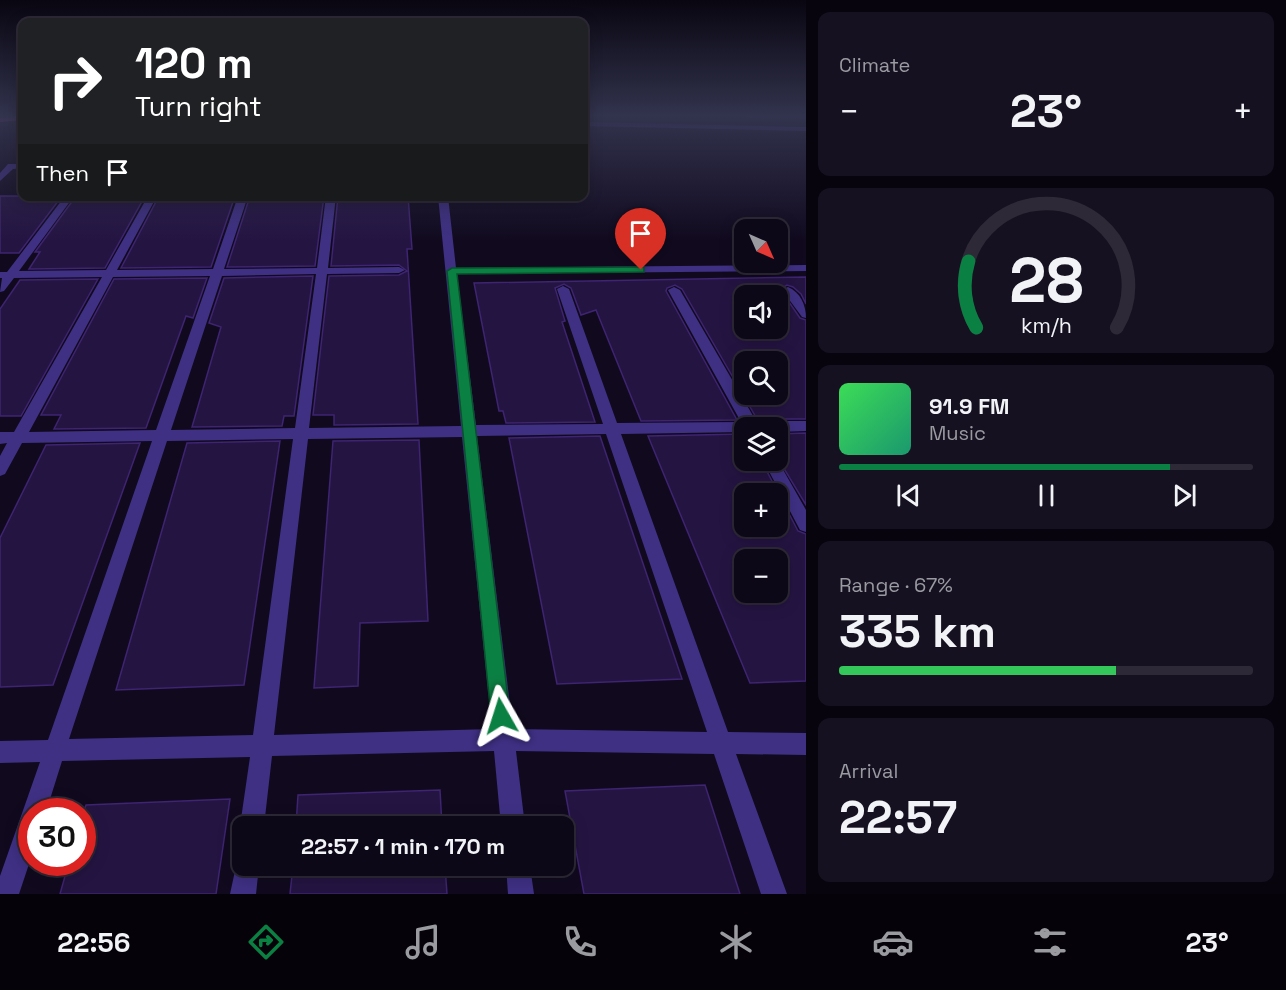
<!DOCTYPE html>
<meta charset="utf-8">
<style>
:root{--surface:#0d0817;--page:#161120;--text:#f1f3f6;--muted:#9a9aa1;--line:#2d2936;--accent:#0b8043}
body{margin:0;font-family:"Space Grotesk",sans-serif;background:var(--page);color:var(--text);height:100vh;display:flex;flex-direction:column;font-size:22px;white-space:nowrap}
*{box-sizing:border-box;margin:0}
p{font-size:20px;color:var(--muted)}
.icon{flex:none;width:33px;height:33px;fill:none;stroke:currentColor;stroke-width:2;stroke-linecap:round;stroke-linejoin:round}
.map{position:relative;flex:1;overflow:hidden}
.sheet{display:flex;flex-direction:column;gap:12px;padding:12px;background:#07040d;width:480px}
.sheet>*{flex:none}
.banner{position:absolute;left:18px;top:18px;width:570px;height:183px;border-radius:12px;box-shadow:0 3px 15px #0003,0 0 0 2px var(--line);background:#202124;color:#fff;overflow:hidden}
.needle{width:39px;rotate:135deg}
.controls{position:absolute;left:734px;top:219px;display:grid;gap:12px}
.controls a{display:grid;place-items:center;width:54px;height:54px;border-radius:12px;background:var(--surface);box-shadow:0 3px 15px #0003,0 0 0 2px var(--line);font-size:30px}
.speed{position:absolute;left:18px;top:798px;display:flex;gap:12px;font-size:30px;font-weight:700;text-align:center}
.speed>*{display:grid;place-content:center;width:78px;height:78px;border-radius:50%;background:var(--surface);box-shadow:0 3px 15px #0003,0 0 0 2px var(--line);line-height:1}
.speed .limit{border:9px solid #d22;background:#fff;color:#111}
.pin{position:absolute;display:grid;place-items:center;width:51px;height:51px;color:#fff;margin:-62px -26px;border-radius:50% 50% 50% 0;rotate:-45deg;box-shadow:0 0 6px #0007}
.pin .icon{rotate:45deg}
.me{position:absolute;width:66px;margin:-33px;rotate:354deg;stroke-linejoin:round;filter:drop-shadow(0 0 4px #0008)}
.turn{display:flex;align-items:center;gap:21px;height:126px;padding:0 18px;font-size:27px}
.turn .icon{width:78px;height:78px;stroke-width:2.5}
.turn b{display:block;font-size:42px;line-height:51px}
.then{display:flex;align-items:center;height:57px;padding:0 18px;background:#0003;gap:12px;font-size:22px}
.big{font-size:45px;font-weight:700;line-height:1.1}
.sheet .widget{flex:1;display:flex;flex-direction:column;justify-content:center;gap:9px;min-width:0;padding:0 21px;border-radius:12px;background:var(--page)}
.sheet .dial{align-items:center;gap:0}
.dial svg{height:156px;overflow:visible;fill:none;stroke:var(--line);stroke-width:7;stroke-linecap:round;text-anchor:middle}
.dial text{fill:var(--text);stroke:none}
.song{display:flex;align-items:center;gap:18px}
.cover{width:72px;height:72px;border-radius:9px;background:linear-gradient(135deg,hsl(130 70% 55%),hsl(160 70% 35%))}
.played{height:6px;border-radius:3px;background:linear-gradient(90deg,var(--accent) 80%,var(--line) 80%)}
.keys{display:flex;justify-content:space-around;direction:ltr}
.heat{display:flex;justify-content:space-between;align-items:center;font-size:33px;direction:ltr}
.charge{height:9px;border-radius:4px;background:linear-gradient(90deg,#34c759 67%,var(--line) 0)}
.trip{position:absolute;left:232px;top:816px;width:342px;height:60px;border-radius:12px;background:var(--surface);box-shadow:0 3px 15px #0003,0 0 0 2px var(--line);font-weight:700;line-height:60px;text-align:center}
.dock{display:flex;height:96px;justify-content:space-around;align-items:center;background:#050309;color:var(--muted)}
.dock .icon{width:42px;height:42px}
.dock .on{color:var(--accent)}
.dock b{font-size:27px;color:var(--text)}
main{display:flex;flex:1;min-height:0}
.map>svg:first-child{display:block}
.building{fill:#241442;stroke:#3e2471;stroke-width:1.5;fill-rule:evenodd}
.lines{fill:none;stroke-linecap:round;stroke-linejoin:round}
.minor{fill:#3f3084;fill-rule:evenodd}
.tertiary{fill:#3f3084;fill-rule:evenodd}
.trunk{fill:#ea4ac1;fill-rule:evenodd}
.route{fill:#0b8043;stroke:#07532c;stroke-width:1.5}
</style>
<main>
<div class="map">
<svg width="806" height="894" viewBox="0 0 806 894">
<rect width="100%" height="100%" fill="#110a1f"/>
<g class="building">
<path d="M0,196H62L19,253H0Z"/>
<path d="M76,196H145L105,268L29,269L40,252H35Z"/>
<path d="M159,196H235L211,267L121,268Z"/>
<path d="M250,196H324L315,266L227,267Z"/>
<path d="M338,196H408L412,249H407L418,424L334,425V415H313L329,276L399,275L407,271L399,265L331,266Z"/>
<path d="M313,276L294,416H284L282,426L192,427L221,327L209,323L224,278Z"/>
<path d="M806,277V304L801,294L793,287L787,285L780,289L800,318L806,320V419H757L682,289L675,285L667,288L666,291L737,420L641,421L596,310L581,315L571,288L564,284L555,288L565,321L562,322L595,422L506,423L503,411H499L474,283ZM744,296H777V328H744ZM744,362H777V394H744Z"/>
<path d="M207,278L193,318L186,316L146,428L54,429L61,415H41L114,279Z"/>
<path d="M98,279L21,416H0V309L20,280Z"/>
<path d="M806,433V505L777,457V434Z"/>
<path d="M744,434V460H761L798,531L806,534V681L750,683L648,436ZM744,494H777V526H744ZM744,560H777V592H744Z"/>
<path d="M600,436L682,679L557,684L509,438Z"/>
<path d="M419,440L428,621L360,623L358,686L314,688L333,441Z"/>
<path d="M280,441L244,685L116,690L187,443Z"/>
<path d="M140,443L53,685L0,687V538L46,445Z"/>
<path d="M705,785L740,894H584L565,791Z"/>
<path d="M440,790L442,826H296L298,795Z"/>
<path d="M230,799L216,894H60L69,862H82V817L86,805Z"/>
<path d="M293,866H445L447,894H290Z"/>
</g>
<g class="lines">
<g class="minor">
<path d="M8,164H22V168L13,169L0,181V173Z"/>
<path d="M65,196H74L19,271L106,270L148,196H157L117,270L213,269L238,196H248L224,269L317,268L326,196H336L328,268L399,267L405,270L399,273L327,274L309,428L461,426L438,196H448L456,268L806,265V271L457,274L476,425L603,424L557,289L563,286L569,289L617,423L741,422L668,290L674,287L680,290L756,421H806V431L777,432V428H744V432L621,434L728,732L806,733V755L736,754L787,894H761L714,754L516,751L525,826H501L494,751L272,756L264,826H243V833L240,826L250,757L62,761L46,812H32V855L19,894H0V876L40,762L0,763V741L48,740L152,441L22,443L5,474L0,476V456L7,443L0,444V432H14L102,277L14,278L4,291L0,292L2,278H0V272H7ZM316,274L295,428L171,430L222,276ZM210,276L156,430L29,432L113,277ZM606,434L707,732L513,729L477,436ZM462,437L492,729L274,735L308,439ZM293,439L253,735L69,739L167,441Z"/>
<path d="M788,287C800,292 806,305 806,318L802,317L782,290Z"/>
<path d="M777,459L806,510V532L800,530L763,460H777Z"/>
<path d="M243,855V866H259L256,894H230L238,857Z"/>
<path d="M506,866H530L534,894H508Z"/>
</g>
<g class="tertiary">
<path d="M746,116H806V119L750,118Z"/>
<path d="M584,122L806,127V131L584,126Z"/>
</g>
<path class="trunk" d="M0,116H22V120L0,122Z"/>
</g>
<linearGradient id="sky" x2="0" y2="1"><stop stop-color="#090611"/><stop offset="0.48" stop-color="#32334d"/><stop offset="1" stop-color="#32334d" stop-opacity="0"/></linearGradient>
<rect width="806" height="241" fill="url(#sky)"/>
<path class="route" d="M641,267H644V272L457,274L510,716L507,723L501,726L494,723L491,716L447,271L452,268Z"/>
</svg>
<div class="controls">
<a><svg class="needle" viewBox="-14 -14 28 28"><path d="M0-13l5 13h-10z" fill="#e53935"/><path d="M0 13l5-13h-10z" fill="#9a9aa1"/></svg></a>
<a><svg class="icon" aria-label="sound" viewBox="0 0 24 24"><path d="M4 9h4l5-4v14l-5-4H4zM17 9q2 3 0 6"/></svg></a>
<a><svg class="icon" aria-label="search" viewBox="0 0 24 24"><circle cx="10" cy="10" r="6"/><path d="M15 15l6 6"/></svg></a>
<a><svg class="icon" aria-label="layers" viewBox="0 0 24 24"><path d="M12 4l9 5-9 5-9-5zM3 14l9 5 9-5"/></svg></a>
<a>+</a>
<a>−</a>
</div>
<div class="speed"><div class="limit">30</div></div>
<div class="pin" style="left:641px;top:270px;background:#d93025"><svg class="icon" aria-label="arrive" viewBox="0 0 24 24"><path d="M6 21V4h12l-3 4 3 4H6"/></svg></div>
<svg class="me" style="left:501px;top:716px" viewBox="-20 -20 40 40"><path d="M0-17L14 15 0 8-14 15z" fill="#0b8043" stroke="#fff" stroke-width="4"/></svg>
<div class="trip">22:57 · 1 min · 170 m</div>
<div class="banner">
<div class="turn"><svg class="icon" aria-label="right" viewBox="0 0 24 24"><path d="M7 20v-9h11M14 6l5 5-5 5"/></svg><div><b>120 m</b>Turn right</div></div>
<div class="then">Then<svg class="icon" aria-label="arrive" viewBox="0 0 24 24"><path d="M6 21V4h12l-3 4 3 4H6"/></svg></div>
</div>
</div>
<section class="sheet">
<div class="widget"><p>Climate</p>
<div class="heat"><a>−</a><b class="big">23°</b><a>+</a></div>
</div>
<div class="widget dial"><svg viewBox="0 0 100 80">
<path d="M14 69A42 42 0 1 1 86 69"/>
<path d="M14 69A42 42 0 0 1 10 35" stroke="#0b8043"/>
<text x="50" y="56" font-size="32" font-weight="700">28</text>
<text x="50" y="72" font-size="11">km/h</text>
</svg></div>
<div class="widget">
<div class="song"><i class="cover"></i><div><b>91.9 FM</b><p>Music</p></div></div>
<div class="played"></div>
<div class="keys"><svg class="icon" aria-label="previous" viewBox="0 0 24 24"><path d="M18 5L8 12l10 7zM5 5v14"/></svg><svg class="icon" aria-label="pause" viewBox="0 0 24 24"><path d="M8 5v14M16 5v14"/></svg><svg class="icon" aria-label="next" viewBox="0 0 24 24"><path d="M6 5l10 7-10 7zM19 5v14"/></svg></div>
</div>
<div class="widget"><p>Range · 67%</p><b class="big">335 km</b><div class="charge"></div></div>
<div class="widget"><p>Arrival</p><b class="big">22:57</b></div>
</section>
</main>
<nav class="dock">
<b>22:56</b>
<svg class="icon on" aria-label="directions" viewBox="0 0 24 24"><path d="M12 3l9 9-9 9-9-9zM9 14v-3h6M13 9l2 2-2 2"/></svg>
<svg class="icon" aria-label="music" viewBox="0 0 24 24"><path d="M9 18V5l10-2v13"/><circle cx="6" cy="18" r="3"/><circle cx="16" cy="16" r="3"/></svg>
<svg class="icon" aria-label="phone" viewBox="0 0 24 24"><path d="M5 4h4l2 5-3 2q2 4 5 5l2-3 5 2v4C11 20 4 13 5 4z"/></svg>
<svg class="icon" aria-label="climate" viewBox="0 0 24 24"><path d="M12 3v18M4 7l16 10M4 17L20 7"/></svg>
<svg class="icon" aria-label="car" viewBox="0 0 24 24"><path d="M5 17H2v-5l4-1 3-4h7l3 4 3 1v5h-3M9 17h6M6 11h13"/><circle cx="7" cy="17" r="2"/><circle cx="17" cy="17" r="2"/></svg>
<svg class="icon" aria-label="filters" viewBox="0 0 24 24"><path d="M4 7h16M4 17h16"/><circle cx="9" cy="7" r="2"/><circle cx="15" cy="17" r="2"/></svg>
<b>23°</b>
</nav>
